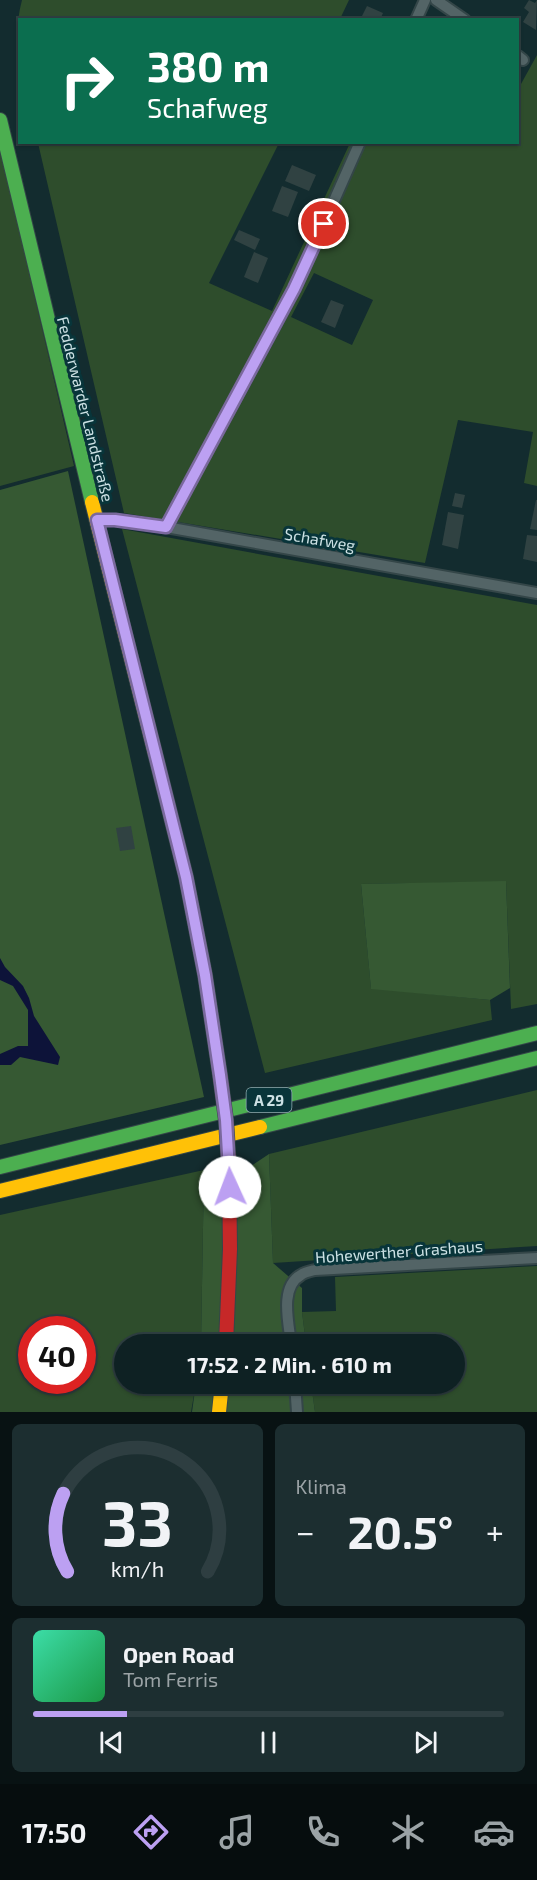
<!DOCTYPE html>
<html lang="de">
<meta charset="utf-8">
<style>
:root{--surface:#0e2123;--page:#1c2e30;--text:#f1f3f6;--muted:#9ba3a6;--line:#2e3e41;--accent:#bca0f2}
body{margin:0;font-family:"Exo 2",sans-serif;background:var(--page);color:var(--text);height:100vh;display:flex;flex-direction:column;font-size:22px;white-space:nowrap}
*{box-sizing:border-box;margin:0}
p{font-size:20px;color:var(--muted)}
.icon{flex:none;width:33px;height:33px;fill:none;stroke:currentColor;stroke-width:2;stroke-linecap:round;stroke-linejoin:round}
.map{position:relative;height:1412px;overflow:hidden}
.panel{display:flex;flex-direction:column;gap:12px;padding:12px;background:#081213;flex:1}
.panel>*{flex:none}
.banner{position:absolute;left:18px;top:18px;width:501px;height:126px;border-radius:0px;box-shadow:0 2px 4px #0004,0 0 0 2px var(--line);background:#0b6e4f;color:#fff;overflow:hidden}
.speed{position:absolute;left:18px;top:1316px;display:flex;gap:12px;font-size:30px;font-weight:700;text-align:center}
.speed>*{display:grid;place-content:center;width:78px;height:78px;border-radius:50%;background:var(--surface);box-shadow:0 2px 4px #0004,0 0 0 2px var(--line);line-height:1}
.speed .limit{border:9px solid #d22;background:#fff;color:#111}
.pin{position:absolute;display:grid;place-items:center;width:51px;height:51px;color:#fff;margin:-26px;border:3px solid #fff;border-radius:50%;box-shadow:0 2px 6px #0007}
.me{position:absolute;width:66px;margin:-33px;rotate:358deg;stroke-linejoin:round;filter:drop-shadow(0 0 4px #0008)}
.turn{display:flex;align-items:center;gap:21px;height:126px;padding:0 30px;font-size:27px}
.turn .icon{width:78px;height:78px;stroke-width:2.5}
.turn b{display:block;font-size:42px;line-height:51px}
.big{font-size:45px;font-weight:700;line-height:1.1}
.panel .widget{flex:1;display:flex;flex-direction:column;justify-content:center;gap:9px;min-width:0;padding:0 21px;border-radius:9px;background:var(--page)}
.panel .dial{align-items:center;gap:0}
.dial svg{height:156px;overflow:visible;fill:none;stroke:var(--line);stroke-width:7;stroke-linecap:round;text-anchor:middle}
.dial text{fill:var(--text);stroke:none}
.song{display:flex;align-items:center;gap:18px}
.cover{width:72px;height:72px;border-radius:9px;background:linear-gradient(135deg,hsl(160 70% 55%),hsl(140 70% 35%))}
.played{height:6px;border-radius:3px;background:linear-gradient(90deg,var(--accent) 20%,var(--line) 20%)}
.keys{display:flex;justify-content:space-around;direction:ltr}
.heat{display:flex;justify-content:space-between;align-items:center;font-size:33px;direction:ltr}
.panel .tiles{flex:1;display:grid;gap:12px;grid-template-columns:1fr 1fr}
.widget:last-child{grid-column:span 2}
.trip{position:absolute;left:114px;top:1334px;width:351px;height:60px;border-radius:30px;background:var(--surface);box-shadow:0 2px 4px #0004,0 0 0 2px var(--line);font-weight:700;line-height:60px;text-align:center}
.tab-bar{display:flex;height:96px;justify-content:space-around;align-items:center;background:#060d0e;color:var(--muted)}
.tab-bar .icon{width:42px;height:42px}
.tab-bar .selected{color:var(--accent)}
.tab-bar b{font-size:27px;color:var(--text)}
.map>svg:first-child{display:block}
.green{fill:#2e4d2c;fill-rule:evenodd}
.forest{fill:#365933}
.water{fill:#0d1339}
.building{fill:#304242}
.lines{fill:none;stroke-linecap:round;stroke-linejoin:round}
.street-casing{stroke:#344648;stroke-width:14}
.fast-casing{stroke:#344648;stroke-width:16}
.slow-casing{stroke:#344648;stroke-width:16}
.jam-casing{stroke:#344648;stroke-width:16}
.street{stroke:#536466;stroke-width:10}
.fast{stroke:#4caf50;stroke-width:14}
.slow{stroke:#ffc107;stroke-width:14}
.jam{stroke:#c62828;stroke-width:14}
.jam-bridge-casing{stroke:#344648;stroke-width:16;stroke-linecap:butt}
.jam-bridge{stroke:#c62828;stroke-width:14}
.route-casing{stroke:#7a689d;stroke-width:15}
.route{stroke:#bca0f2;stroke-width:10}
.labels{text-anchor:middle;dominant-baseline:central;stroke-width:6;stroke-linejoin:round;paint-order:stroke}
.shield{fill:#08353a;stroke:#92aeb2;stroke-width:1.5}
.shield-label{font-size:15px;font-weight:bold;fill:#cde2e5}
.street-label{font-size:16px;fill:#cde2e5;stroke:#08353a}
</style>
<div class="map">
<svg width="537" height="1412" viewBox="0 0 537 1412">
<rect width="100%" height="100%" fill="#132c2f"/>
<g class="green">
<path d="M22,0H349L340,19L20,20L19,62C15,43 17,19 22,0Z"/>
<path d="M537,55V486L524,483L533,432L458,420L425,563L124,513L38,143H279L209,283L272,311L350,143L518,142V82L521,84ZM314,273L373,300L352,345L291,317Z"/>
<path d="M0,147L74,466L0,486Z"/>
<path d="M122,529L537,605V1004L511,1009L506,882L361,884L371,988L490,1000L492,1020L265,1073Z"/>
<path d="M537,1090V1246L273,1263L269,1154Z"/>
<path d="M204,1170L201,1344H124V1383H196L191,1412H0V1215ZM32,1329H82V1380H32Z"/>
<path d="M537,1266V1412H315L311,1383H454V1344H306L302,1312L336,1311L335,1277Z"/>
</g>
<g class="forest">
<path d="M68,471L204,1097L0,1145V490Z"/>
<path d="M506,881L510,988L490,1000L371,989L361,884Z"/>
<path d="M269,1154L273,1263L302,1288V1312L306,1344H201L204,1170L224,1172L248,1168Z"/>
<path d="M196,1383H311L315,1412H192Z"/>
</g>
<path class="water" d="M0,958L5,967L23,986L29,998L34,1016L60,1057L58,1065L20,1057L11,1065H0V1054L18,1046H28V1010L13,986L0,980Z"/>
<g class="building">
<path d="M529,0L535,3L537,0L536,30L523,22L529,12L524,8Z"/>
<path d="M367,6L383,13L380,20H360Z"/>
<path d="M292,165L316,175L309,191L285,181Z"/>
<path d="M282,186L298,192L288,217L272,211Z"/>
<path d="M239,230L260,239L255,250L234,240Z"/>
<path d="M254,252L268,258L258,283L244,277Z"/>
<path d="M331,300L344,305L335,328L321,322Z"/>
<path d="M455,493L465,495L462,508L452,506Z"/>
<path d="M536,500H537V530L530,529Z"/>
<path d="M448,512L464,515L458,549L442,545Z"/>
<path d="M527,535L537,536V562L523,559Z"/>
<path d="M131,826L135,849L120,851L116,828Z"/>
</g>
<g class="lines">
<g class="street-casing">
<g id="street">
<path d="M436,0L465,20"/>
<path d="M416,20L425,0"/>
<path d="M518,56L523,60"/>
<path d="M97,520H115L166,527L537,593"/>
<path d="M166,527L295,289L360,142"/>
<path d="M291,1344C289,1324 279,1287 301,1275C305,1272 311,1271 315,1270L537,1258"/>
<path d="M295,1383L297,1412"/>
</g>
</g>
<g class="fast-casing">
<g id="fast">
<path d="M0,120L92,502"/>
<path d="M155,753L186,877L205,975L220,1075"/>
<path d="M260,1127L537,1058"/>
<path d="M0,1167L537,1033"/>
</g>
</g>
<g class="slow-casing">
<g id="slow">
<path d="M92,502L155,753"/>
<path d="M0,1191L260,1127"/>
<path d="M219,1412L222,1383"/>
</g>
</g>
<g class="jam-casing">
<path id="jam" d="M226,1344L230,1249L229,1167"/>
</g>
<use href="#street" class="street"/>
<use href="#fast" class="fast"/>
<use href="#slow" class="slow"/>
<use href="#jam" class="jam"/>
<g class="jam-bridge-casing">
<path id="jam-bridge" d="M220,1075L226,1120L229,1167"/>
</g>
<use href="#jam-bridge" class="jam-bridge"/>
</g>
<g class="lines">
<g class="route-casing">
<path id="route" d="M230,1187L226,1120L220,1075L205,975L186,877L97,520H115L166,527L294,289L324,224"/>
</g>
<use href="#route" class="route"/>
</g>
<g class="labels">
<rect class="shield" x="246.5" y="1088" width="45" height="24" rx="4.5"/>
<g class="shield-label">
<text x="269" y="1100">A 29</text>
</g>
<g class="street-label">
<text transform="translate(86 409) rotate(76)">Fedderwarder Landstraße</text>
<text transform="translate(320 539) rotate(10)">Schafweg</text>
<text transform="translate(399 1251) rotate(-4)">Hohewerther Grashaus</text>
</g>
</g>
</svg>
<div class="speed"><div class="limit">40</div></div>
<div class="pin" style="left:324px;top:224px;background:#d93025"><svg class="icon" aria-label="arrive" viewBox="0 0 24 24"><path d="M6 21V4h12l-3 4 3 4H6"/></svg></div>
<svg class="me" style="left:230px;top:1187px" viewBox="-20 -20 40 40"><circle r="19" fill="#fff"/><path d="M0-13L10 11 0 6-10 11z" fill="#bca0f2"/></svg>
<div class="trip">17:52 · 2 Min. · 610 m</div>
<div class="banner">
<div class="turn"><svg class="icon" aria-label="right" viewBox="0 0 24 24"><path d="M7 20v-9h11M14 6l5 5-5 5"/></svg><div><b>380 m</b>Schafweg</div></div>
</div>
</div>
<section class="panel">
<div class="tiles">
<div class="widget dial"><svg viewBox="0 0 100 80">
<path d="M14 69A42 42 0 1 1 86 69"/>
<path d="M14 69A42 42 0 0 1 12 29" stroke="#bca0f2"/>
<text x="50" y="56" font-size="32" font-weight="700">33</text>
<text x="50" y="72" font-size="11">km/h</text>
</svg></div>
<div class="widget"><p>Klima</p>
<div class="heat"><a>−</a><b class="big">20.5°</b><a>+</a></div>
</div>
<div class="widget">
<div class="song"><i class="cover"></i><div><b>Open Road</b><p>Tom Ferris</p></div></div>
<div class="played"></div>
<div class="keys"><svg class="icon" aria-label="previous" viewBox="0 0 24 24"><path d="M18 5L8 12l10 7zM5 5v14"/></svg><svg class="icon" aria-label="pause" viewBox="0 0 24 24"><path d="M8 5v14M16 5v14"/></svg><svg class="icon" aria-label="next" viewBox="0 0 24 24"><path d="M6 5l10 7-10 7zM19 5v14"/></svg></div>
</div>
</div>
</section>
<nav class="tab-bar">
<b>17:50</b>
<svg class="icon selected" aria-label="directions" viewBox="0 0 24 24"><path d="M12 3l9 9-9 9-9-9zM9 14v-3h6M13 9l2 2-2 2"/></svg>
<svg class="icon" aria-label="music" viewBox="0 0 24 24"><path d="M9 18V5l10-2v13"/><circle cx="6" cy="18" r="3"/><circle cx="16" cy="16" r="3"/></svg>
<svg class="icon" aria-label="phone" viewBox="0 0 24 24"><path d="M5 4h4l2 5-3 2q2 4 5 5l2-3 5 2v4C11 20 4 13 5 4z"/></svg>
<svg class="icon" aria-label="climate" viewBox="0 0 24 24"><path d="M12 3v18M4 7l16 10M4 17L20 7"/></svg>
<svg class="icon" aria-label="car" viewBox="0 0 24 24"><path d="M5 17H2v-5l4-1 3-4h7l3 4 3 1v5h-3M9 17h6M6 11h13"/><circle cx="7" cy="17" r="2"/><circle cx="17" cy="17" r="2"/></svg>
</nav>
